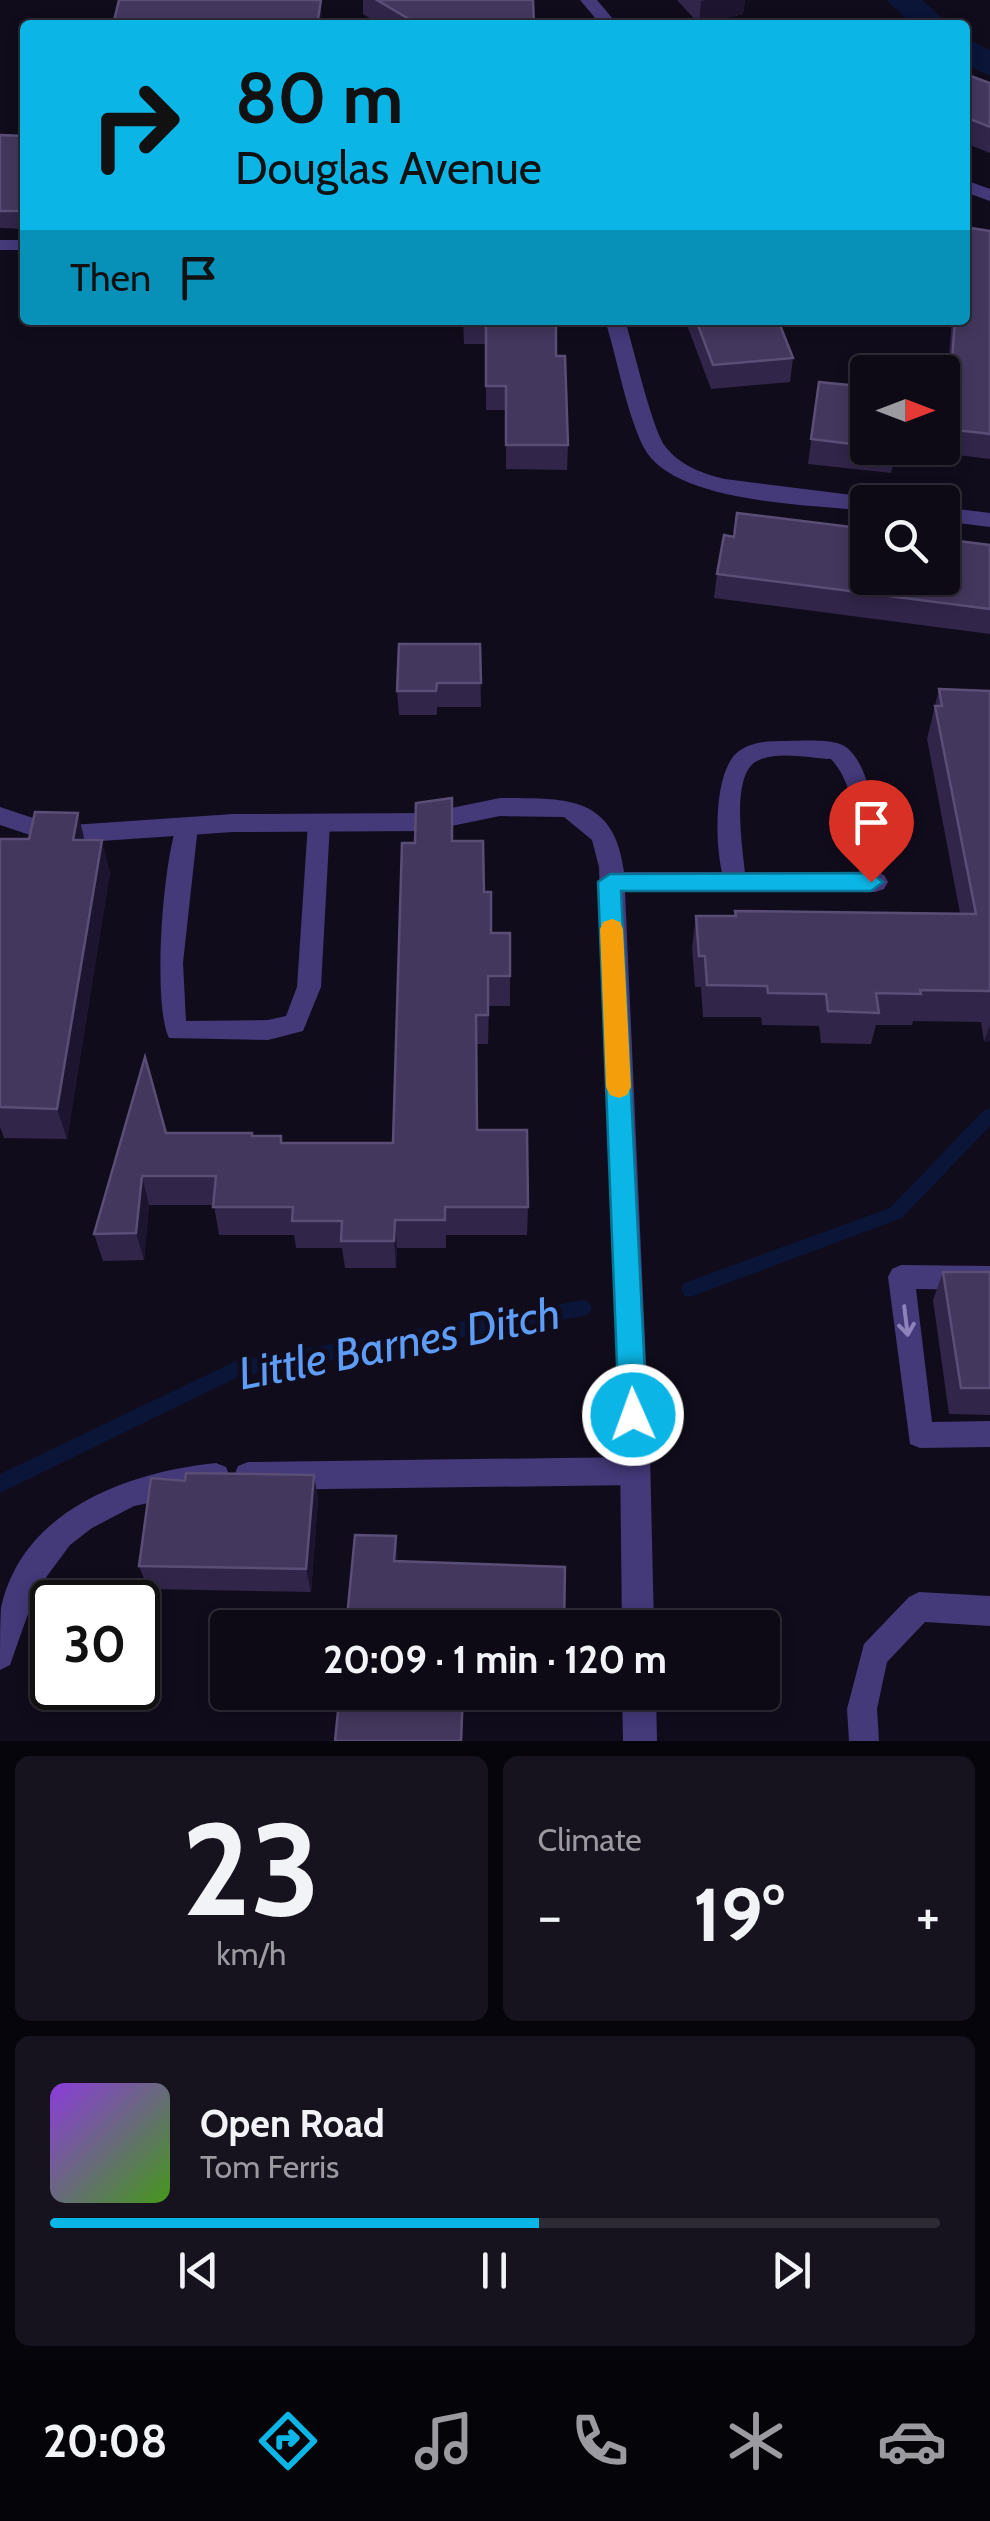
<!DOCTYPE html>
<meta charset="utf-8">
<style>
:root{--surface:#0d0915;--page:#16121e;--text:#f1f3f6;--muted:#9a9aa0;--line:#2d2a34;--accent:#0bb6e7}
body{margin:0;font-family:Cabin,sans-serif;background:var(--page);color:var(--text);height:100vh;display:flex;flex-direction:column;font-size:38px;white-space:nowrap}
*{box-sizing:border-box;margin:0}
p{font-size:32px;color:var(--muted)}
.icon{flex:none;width:55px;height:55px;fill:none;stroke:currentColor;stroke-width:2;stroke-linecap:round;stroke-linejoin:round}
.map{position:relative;height:1741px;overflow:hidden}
.panel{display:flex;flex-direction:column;gap:15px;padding:15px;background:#07050c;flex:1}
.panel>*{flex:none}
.guide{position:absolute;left:20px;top:20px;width:950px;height:305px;border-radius:10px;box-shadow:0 5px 15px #0003,0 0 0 2px var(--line);background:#0bb6e7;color:#111;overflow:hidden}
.needle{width:65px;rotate:90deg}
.fabs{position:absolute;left:850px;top:355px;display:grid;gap:20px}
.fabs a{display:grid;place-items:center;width:110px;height:110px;border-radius:10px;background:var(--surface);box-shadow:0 5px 15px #0003,0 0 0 2px var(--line);font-size:50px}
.speed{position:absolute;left:30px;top:1580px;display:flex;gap:20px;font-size:50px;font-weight:700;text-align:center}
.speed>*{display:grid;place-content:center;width:130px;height:130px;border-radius:50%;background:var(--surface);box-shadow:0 5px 15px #0003,0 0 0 2px var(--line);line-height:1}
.speed .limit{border:5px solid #111;border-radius:15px;background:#fff;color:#111}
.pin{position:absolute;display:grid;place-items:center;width:85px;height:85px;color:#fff;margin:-102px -42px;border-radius:50% 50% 50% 0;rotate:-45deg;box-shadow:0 0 10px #0007}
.pin .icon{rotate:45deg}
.me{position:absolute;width:110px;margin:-55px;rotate:358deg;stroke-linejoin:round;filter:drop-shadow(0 0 8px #0008)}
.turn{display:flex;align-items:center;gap:35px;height:210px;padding:0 50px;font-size:45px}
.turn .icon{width:130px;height:130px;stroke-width:2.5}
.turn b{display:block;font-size:70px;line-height:85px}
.then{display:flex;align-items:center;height:95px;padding:0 50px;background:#0003;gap:20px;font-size:38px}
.big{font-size:75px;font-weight:800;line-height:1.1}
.panel .card{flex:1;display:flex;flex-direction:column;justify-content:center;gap:15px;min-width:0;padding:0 35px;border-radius:15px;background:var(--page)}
.panel .dial{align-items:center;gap:0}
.dial b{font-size:130px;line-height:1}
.song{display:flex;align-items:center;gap:30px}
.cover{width:120px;height:120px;border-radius:15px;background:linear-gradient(135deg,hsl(270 70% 55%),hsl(100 70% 35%))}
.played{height:10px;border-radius:5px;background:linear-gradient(90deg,var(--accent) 55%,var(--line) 55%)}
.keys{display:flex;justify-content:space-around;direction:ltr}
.heat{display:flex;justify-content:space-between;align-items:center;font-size:55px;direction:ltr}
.panel .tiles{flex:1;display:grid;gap:15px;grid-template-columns:1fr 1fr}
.card:last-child{grid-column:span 2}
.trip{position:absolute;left:210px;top:1610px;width:570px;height:100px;border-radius:10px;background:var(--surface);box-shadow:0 5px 15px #0003,0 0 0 2px var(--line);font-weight:800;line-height:100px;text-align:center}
.tabs{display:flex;height:160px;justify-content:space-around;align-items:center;background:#050408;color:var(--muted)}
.tabs .icon{width:70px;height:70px}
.tabs .active{color:var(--accent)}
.tabs b{font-size:45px;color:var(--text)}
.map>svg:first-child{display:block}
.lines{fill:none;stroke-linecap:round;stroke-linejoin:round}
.stream{fill:#0a1537;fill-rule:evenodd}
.canal{fill:#0a1537;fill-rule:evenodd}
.lane{fill:#443979;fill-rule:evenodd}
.street{fill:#443979;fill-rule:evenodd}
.wall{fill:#312549}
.shaded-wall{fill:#1d142f}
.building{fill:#43375d;stroke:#5a4e76;stroke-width:2.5}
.oneway{stroke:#8d82ba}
.route{fill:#0bb6e7;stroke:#077696;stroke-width:2.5}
.slow{fill:#f59e0b}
.labels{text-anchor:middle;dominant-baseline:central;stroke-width:10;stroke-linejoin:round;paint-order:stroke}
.near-water-label{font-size:45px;font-style:italic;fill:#5d9cf7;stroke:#110c1c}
</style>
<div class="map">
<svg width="990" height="1741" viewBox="0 0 990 1741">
<rect width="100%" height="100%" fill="#110c1c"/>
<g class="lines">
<g class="stream">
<path d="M990,1108V1126L902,1218L690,1297L684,1295L681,1289L684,1283L890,1208L984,1110Z"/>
<path d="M583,1300L589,1302L592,1308L589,1314L583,1316L238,1377L0,1493V1474L236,1361Z"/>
</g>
<g class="canal">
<path d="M886,0H922L950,25H914Z"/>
<path d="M965,38L990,50V76L965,64Z"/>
</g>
<g class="lane">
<rect x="0" y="240" width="25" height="10"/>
<path d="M786,741C802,741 825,739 840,744C875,757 880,851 882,882L879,888H863L860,882C857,843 859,789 831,759C809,758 780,751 759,760C728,772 744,855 746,882L743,888H727C714,860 711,771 739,751C753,741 770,741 786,741Z"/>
<path d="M319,815L330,823L321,987L303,1031L268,1040L169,1038C152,1004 163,854 179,820L187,818L198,826L183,963L186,1021L268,1020L286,1016L297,987L308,823Z"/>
<path d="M901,1265L990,1266V1290L916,1289L932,1422L990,1421V1447L920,1448L910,1444L888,1277L892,1269Z"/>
<path d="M635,1457L645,1461L649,1471L645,1481L635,1485L248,1490L238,1486L234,1476L238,1466L248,1462Z"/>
<path d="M216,1463L226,1467L230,1477L226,1487L134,1506L92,1528L70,1545L36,1591L10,1665L0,1670C0,1650 0,1627 1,1608C22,1510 128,1472 216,1463Z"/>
<path d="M919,1592L990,1596V1626L925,1622L887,1662L877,1709L879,1741H849L847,1709L864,1644L909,1597Z"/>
</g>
<g class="street">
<path d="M580,0H597L618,25H601Z"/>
<path d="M965,180L990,189V201L965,192Z"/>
<path d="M605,320H625C633,346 652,428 665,446C679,465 703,474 725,479L868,497L878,502H868V511C811,504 671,504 643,446C625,408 618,361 605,320Z"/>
<path d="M942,507L990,513V527L942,521Z"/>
<path d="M500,798C563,799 614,793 624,872H875L884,875L888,882L884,889L875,892H625L650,1453L654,1628H622L620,1453L599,867L592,840L564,817L500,816L427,831L233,832L57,844L0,825V807L57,826L233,814L427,813Z"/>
<path d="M622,1692H656L657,1741H623Z"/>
</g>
</g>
<g class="wall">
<path d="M363,0H533L534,25H381L363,14Z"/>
<path d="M677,0H745L743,14L699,24Z"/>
<path d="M965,74L990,83V153L965,143Z"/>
<path d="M0,135L25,136V229L0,228Z"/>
<path d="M990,231V459L941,453L952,320H965Z"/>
<path d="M463,320H556V356L568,445L567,470L506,469V410H486V344H464Z"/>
<path d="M685,320H778L793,358L790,382L711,389Z"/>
<path d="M819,382L868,387V448H896L891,473L808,464Z"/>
<path d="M990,545V634L714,598L717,574Z"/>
<path d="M480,644L481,707H437V715H399L397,691Z"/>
<path d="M939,689L990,691V1041L984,1042L981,1022L913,1021L912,1025H876L871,1044L821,1043L819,1026L762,1025L761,1017H703L701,987H695L692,948L696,916H734L735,911L960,913L927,739Z"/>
<path d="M78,813L84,840L110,872L67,1139L4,1138L0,1127V839H29Z"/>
<path d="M453,841L484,892L491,933H510V1006H489L488,1044H476L477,1130L528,1207L527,1235H446V1248H397L396,1268H345L342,1248H296L294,1235H219L214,1205H149L144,1260L103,1261L94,1234L166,1133L253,1136L282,1143H393Z"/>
<path d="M943,1272H990V1415L949,1414L933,1300Z"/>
<path d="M314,1475L318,1500L311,1592L148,1589L139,1566L185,1481Z"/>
<path d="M340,1692H563L562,1698L464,1696L462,1741H335Z"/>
</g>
<g class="shaded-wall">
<path d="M321,0L322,14L320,25H317Z"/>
<path d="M707,0H745L743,14L699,24L701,1Z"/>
<path d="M78,813L86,846L73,840Z"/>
<path d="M102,840L110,872L67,1139L57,1109Z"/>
<path d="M990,1025V1041L984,1042Z"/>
<path d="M142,1176L149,1205L144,1260L136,1233Z"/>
<path d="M395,1220L397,1248L396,1268L394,1241Z"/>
<path d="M314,1475L318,1500L311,1592L306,1569Z"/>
<path d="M396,1536L398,1560L397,1585L394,1561Z"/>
<path d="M463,1692H464L462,1741H461Z"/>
</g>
<g class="building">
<path d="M119,0H321L317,25H113Z"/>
<path d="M377,0H533L534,25H419Z"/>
<path d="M965,74L990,83V127L965,117Z"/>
<path d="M0,135L25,136V211H0Z"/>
<path d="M965,227L990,231V434L947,429L955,320H965Z"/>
<path d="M486,320H556V356H565L568,445H506V386H486Z"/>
<path d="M696,320H778L793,358L713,365Z"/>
<path d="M819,382L868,387V446L811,439Z"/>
<path d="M737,513L868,529V578H942V539L990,545V609L717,574L724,535L734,537Z"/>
<path d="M399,644H480L481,683H437L436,691H397Z"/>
<path d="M939,689L990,691V991L920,990L921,994L876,993L879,1013L828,1011L826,994L768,993L767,986L707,985L705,956H699L696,916H736L735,911L976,914L935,706H942Z"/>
<path d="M452,798V841H483L484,892H491V933H510V976H488V1015H476L477,1130H527L528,1207H445V1220H395L394,1241H341L342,1221H292L293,1207H213L216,1176H142L136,1233L94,1234L145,1057L166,1133H252V1136H281V1143H393L402,843H415L416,803Z"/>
<path d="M35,812L78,813L73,840H102L57,1109L0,1107V839H29Z"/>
<path d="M943,1272H990V1388H961Z"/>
<path d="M186,1473L314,1475L306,1569L139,1566L151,1478L185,1481Z"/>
<path d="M355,1535L396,1536L394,1561L565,1567L564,1628H346Z"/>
<path d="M340,1692H463L461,1741H335Z"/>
</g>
<defs><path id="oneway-shaft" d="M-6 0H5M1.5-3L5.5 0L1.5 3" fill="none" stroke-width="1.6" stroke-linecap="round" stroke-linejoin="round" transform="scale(2.5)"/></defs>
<use class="oneway" href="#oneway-shaft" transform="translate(906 1321) rotate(83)"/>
<path class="route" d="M871,873L883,882L871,891H621L647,1415L643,1424L633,1428L623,1424L619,1415L598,882L610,874Z"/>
<path class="slow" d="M612,919L620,922L623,929L631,1087L627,1095L619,1098L610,1095L606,1087L600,929L603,922Z"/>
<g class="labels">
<g class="near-water-label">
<text transform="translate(399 1343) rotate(-11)">Little Barnes Ditch</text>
</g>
</g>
</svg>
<div class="fabs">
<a><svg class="needle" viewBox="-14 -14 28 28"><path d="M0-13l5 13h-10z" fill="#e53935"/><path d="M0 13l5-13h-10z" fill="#9a9aa0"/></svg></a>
<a><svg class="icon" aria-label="search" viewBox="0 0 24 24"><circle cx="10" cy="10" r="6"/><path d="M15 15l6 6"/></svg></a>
</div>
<div class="speed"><div class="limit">30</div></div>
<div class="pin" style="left:871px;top:882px;background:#d93025"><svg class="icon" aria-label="arrive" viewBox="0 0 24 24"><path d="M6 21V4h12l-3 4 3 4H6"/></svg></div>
<svg class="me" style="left:633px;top:1415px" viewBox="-20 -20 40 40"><circle r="17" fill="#0bb6e7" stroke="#fff" stroke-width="3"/><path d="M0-11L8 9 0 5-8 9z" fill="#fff"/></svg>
<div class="trip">20:09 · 1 min · 120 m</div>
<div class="guide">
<div class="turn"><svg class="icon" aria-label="right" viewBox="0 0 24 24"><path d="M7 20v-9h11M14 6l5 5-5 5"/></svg><div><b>80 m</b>Douglas Avenue</div></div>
<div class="then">Then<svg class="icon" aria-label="arrive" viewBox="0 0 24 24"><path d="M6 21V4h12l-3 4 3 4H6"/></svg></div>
</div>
</div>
<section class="panel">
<div class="tiles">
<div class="card dial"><b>23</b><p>km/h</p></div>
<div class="card"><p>Climate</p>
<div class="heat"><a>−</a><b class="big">19°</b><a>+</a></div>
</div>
<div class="card">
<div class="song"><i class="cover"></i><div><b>Open Road</b><p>Tom Ferris</p></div></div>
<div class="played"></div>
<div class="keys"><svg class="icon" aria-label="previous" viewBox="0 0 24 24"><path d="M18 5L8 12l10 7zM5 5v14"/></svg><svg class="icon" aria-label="pause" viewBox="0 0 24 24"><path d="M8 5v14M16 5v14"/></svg><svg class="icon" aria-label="next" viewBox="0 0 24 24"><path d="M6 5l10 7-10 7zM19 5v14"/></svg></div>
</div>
</div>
</section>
<nav class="tabs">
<b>20:08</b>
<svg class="icon active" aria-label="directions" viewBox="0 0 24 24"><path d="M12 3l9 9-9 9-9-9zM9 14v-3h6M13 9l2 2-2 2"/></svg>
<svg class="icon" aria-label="music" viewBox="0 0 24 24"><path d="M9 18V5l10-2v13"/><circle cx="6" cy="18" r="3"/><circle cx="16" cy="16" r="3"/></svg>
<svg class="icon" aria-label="phone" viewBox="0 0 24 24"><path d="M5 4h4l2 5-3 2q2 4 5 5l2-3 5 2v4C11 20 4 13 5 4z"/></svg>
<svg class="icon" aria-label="climate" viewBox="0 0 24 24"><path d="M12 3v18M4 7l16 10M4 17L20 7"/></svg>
<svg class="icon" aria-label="car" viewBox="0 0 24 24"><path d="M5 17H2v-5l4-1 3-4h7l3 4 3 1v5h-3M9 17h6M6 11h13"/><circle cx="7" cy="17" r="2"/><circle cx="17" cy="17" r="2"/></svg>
</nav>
